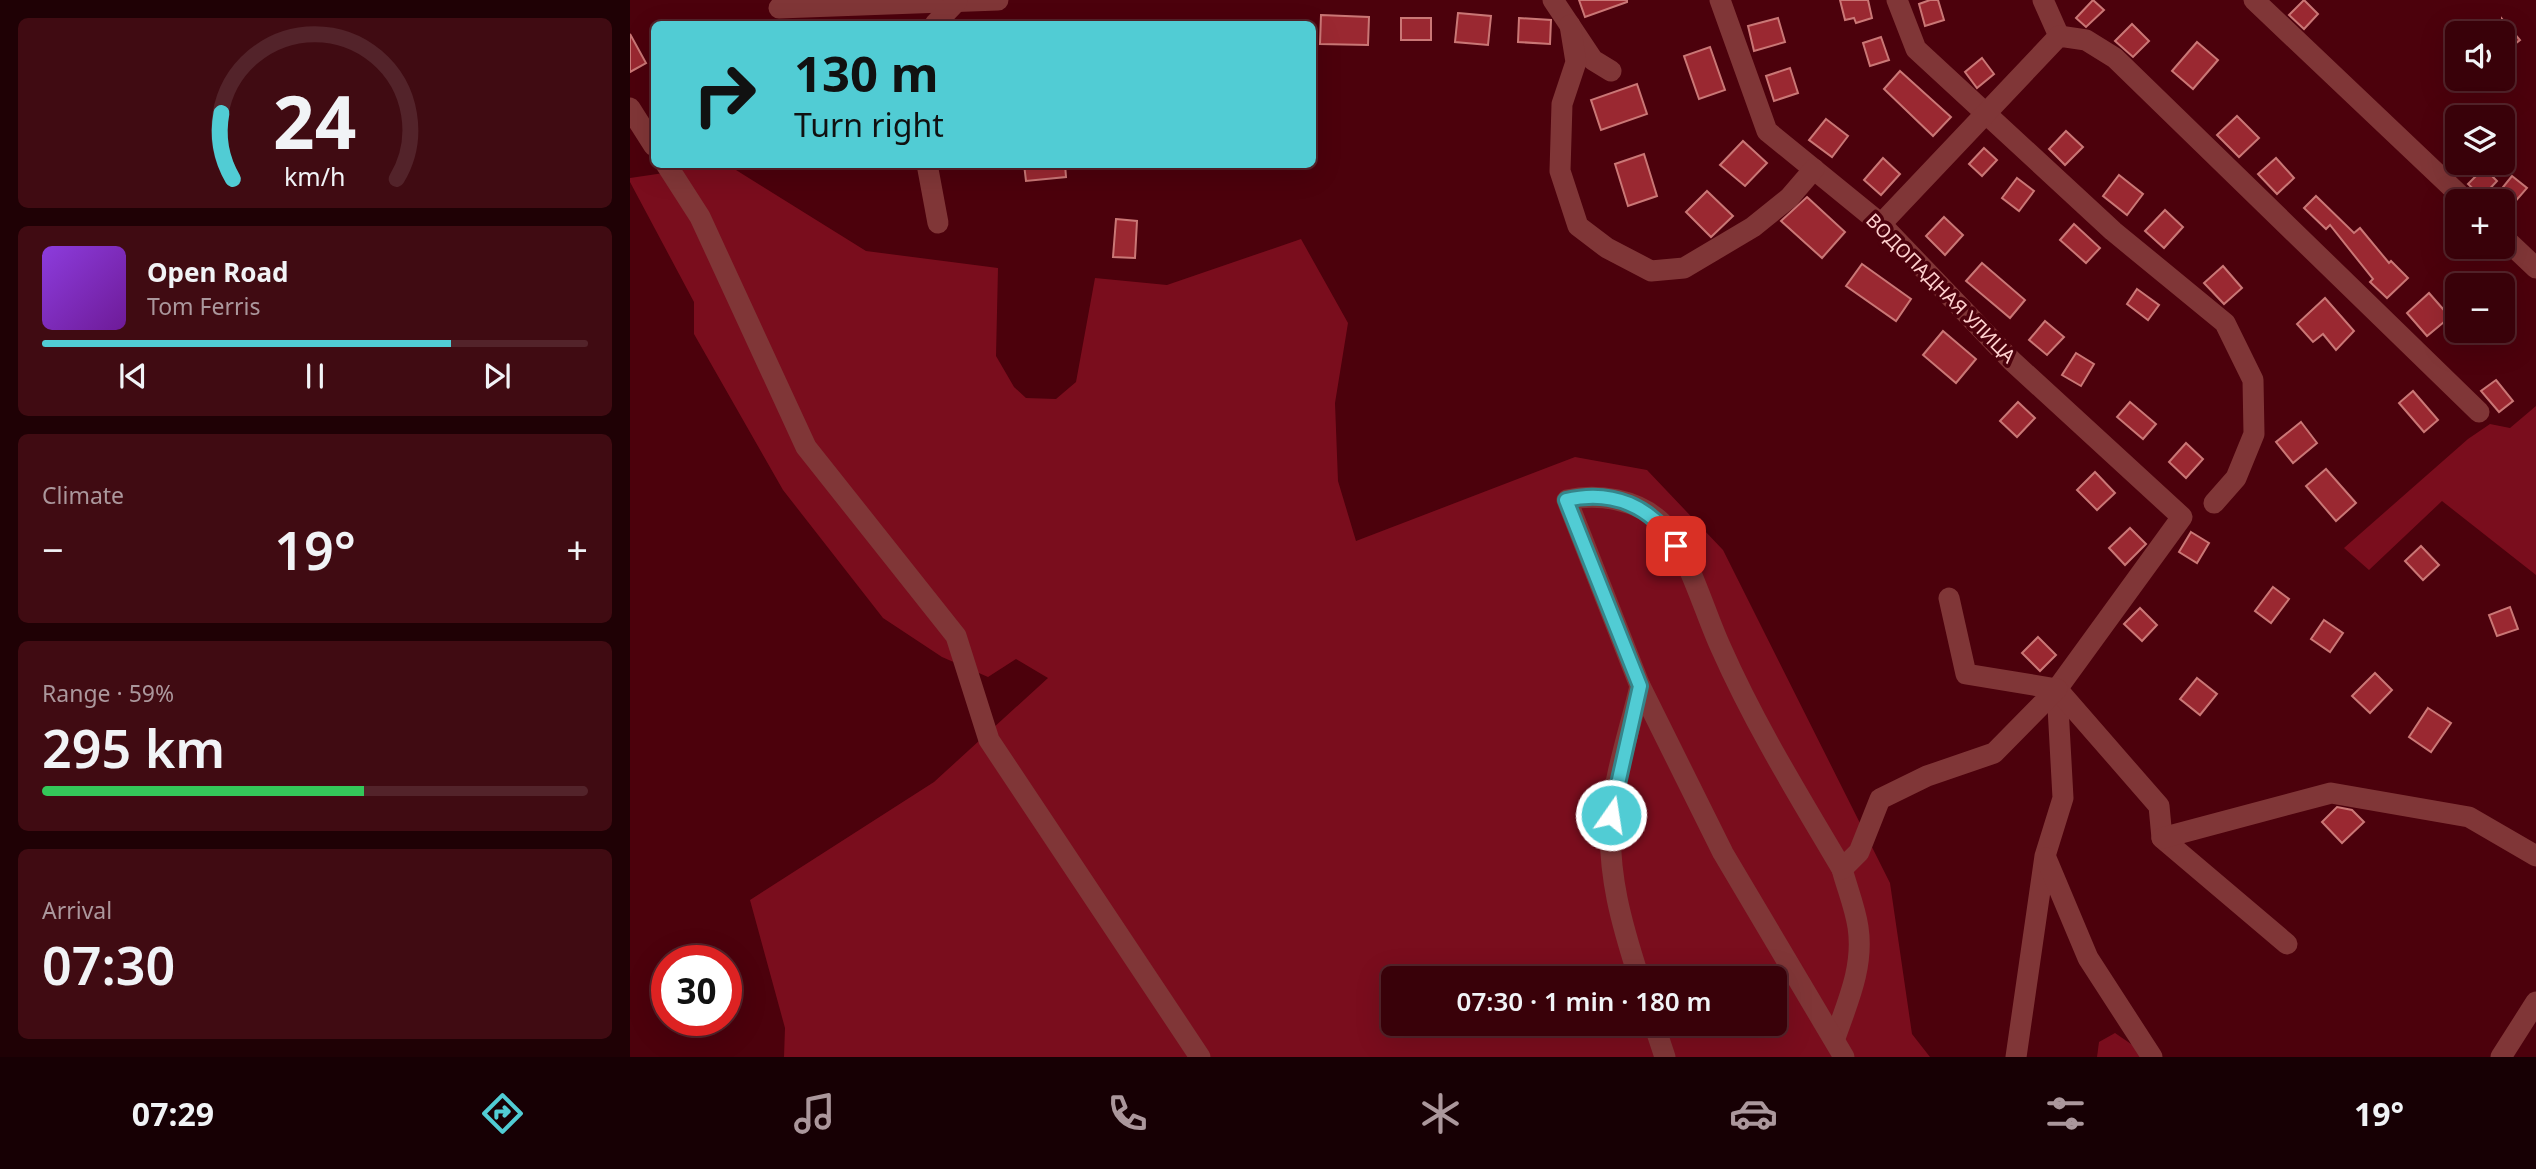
<!DOCTYPE html>
<meta charset="utf-8">
<style>
:root{--surface:#390109;--page:#400b12;--text:#f1f3f6;--muted:#ab979c;--line:#53232a;--accent:#51ccd4}
body{margin:0;font-family:"Noto Sans",sans-serif;background:var(--page);color:var(--text);height:100vh;display:flex;flex-direction:column;font-size:26px;white-space:nowrap}
*{box-sizing:border-box;margin:0}
p{font-size:23px;color:var(--muted)}
.icon{flex:none;width:38px;height:38px;fill:none;stroke:currentColor;stroke-width:2;stroke-linecap:round;stroke-linejoin:round}
.map{position:relative;flex:1;overflow:hidden}
.side{display:flex;flex-direction:column;gap:18px;padding:18px;background:#1f0105;width:630px}
.side>*{flex:none}
.banner{position:absolute;left:21px;top:21px;width:665px;height:147px;border-radius:10px;box-shadow:0 7px 28px #0002,0 0 0 2px var(--line);background:#51ccd4;color:#111;overflow:hidden}
.tools{position:absolute;left:1815px;top:21px;display:grid;gap:14px}
.tools a{display:grid;place-items:center;width:70px;height:70px;border-radius:10px;background:var(--surface);box-shadow:0 7px 28px #0002,0 0 0 2px var(--line);font-size:35px}
.speed{position:absolute;left:21px;top:945px;display:flex;gap:14px;font-size:35px;font-weight:700;text-align:center}
.speed>*{display:grid;place-content:center;width:91px;height:91px;border-radius:50%;background:var(--surface);box-shadow:0 7px 28px #0002,0 0 0 2px var(--line);line-height:1}
.speed .limit{border:10px solid #d22;background:#fff;color:#111}
.pin{position:absolute;display:grid;place-items:center;width:60px;height:60px;color:#fff;margin:-30px;border-radius:14px;box-shadow:0 4px 10px #0006}
.me{position:absolute;width:77px;margin:-38px;rotate:13deg;stroke-linejoin:round;filter:drop-shadow(0 0 5px #0008)}
.turn{display:flex;align-items:center;gap:24px;height:147px;padding:0 28px;font-size:32px}
.turn .icon{width:91px;height:91px;stroke-width:2.5}
.turn b{display:block;font-size:49px;line-height:60px}
.big{font-size:52px;font-weight:600;line-height:1.1}
.side .tile{flex:1;display:flex;flex-direction:column;justify-content:center;gap:10px;min-width:0;padding:0 24px;border-radius:10px;background:var(--page)}
.side .dial{align-items:center;gap:0}
.dial svg{height:182px;overflow:visible;fill:none;stroke:var(--line);stroke-width:7;stroke-linecap:round;text-anchor:middle}
.dial text{fill:var(--text);stroke:none}
.song{display:flex;align-items:center;gap:21px}
.cover{width:84px;height:84px;border-radius:10px;background:linear-gradient(135deg,hsl(270 70% 55%),hsl(280 70% 35%))}
.played{height:7px;border-radius:4px;background:linear-gradient(90deg,var(--accent) 75%,var(--line) 75%)}
.keys{display:flex;justify-content:space-around;direction:ltr}
.heat{display:flex;justify-content:space-between;align-items:center;font-size:38px;direction:ltr}
.charge{height:10px;border-radius:5px;background:linear-gradient(90deg,#34c759 59%,var(--line) 0)}
.trip{position:absolute;left:751px;top:966px;width:406px;height:70px;border-radius:10px;background:var(--surface);box-shadow:0 7px 28px #0002,0 0 0 2px var(--line);font-weight:600;line-height:70px;text-align:center}
.tab-bar{display:flex;height:112px;justify-content:space-around;align-items:center;background:#170004;color:var(--muted)}
.tab-bar .icon{width:49px;height:49px}
.tab-bar .selected{color:var(--accent)}
.tab-bar b{font-size:32px;color:var(--text)}
main{display:flex;flex:1;min-height:0}
.map>svg:first-child{display:block}
.green{fill:#7a0d1d;fill-rule:evenodd}
.building{fill:#9a2831;stroke:#ca7776;stroke-width:2}
.lines{fill:none;stroke-linecap:round;stroke-linejoin:round}
.minor{stroke:#803637;stroke-width:21}
.route-casing{stroke:#35858a;stroke-width:18}
.route{stroke:#51ccd4;stroke-width:12}
.labels{text-anchor:middle;dominant-baseline:central;stroke-width:7;stroke-linejoin:round;paint-order:stroke}
.street-label{font-size:19px;fill:#ffd1cf;stroke:#4c010c}
</style>
<main>
<section class="side">
<div class="tile dial"><svg viewBox="0 0 100 80">
<path d="M14 69A42 42 0 1 1 86 69"/>
<path d="M14 69A42 42 0 0 1 9 40" stroke="#51ccd4"/>
<text x="50" y="56" font-size="32" font-weight="700">24</text>
<text x="50" y="72" font-size="11">km/h</text>
</svg></div>
<div class="tile">
<div class="song"><i class="cover"></i><div><b>Open Road</b><p>Tom Ferris</p></div></div>
<div class="played"></div>
<div class="keys"><svg class="icon" aria-label="previous" viewBox="0 0 24 24"><path d="M18 5L8 12l10 7zM5 5v14"/></svg><svg class="icon" aria-label="pause" viewBox="0 0 24 24"><path d="M8 5v14M16 5v14"/></svg><svg class="icon" aria-label="next" viewBox="0 0 24 24"><path d="M6 5l10 7-10 7zM19 5v14"/></svg></div>
</div>
<div class="tile"><p>Climate</p>
<div class="heat"><a>−</a><b class="big">19°</b><a>+</a></div>
</div>
<div class="tile"><p>Range · 59%</p><b class="big">295 km</b><div class="charge"></div></div>
<div class="tile"><p>Arrival</p><b class="big">07:30</b></div>
</section>
<div class="map">
<svg width="1906" height="1057" viewBox="0 0 1906 1057">
<rect width="100%" height="100%" fill="#4c010c"/>
<g class="green">
<path d="M88,165H98L236,251L368,268L366,356L384,387L396,398L426,399L446,382L465,278L537,285L671,239L718,323L705,403L708,481L726,541L945,457L1017,470L1093,550L1260,883L1282,1034L1300,1057H154L155,1028L120,900L304,782L418,678L386,659L358,677L312,657L253,618L153,490L64,334V302L0,182V178ZM763,978H1144V1024H763Z"/>
<path d="M1906,406V575L1812,501L1739,570L1714,548L1838,439L1860,424L1880,428Z"/>
<path d="M1485,1033L1520,1057H1467L1469,1042Z"/>
</g>
<g class="building">
<path d="M949,0H997V2L955,17Z"/>
<path d="M1210,0H1238L1242,18L1226,23L1224,18L1215,20Z"/>
<path d="M1300,0H1308L1314,20L1295,26L1289,4Z"/>
<path d="M1463,0L1474,10L1456,27L1446,18Z"/>
<path d="M1674,0L1688,14L1674,29L1659,15Z"/>
<path d="M828,13L861,16L858,45L825,42Z"/>
<path d="M691,15L739,17L738,45L690,44Z"/>
<rect x="771" y="18" width="30" height="22"/>
<path d="M889,18L921,20L920,44L888,42Z"/>
<path d="M1148,18L1155,42L1124,51L1118,26Z"/>
<path d="M1872,19L1890,40L1872,54Z"/>
<path d="M1502,24L1519,41L1503,57L1485,41Z"/>
<path d="M0,34L16,63L0,72Z"/>
<path d="M1251,37L1259,60L1240,66L1233,43Z"/>
<path d="M1567,42L1588,60L1563,89L1542,71Z"/>
<path d="M1080,47L1095,90L1069,99L1054,56Z"/>
<path d="M1352,58L1364,74L1347,88L1335,72Z"/>
<path d="M1160,68L1168,93L1144,101L1136,76Z"/>
<path d="M1270,71L1321,117L1303,136L1254,89Z"/>
<path d="M1007,84L1017,114L971,130L961,100Z"/>
<path d="M1607,116L1629,138L1609,157L1587,135Z"/>
<path d="M1196,119L1218,136L1202,157L1179,140Z"/>
<path d="M1436,131L1453,147L1435,165L1419,149Z"/>
<path d="M1113,141L1137,163L1115,186L1090,165Z"/>
<path d="M1354,148L1367,160L1352,176L1339,164Z"/>
<path d="M1014,154L1027,196L998,206L985,164Z"/>
<path d="M1253,158L1270,174L1251,195L1234,180Z"/>
<path d="M1646,158L1664,178L1647,194L1628,174Z"/>
<path d="M394,164H435L436,177L396,181Z"/>
<path d="M1854,168L1867,181L1852,197L1838,184Z"/>
<path d="M1489,175L1513,194L1497,215L1473,196Z"/>
<path d="M1882,176L1897,188L1884,203L1869,192Z"/>
<path d="M1387,178L1404,191L1389,211L1372,198Z"/>
<path d="M1077,191L1103,216L1081,237L1056,212Z"/>
<path d="M1686,196L1724,233L1730,228L1759,263L1761,261L1778,278L1757,298L1740,282L1743,279L1700,225L1696,229L1674,208Z"/>
<path d="M1177,197L1215,232L1192,258L1151,221Z"/>
<path d="M1535,210L1553,227L1534,248L1515,231Z"/>
<path d="M1314,217L1333,235L1315,255L1296,236Z"/>
<path d="M486,219L507,221L505,258L483,257Z"/>
<path d="M1444,224L1470,248L1456,263L1430,240Z"/>
<path d="M1352,263L1395,300L1380,318L1336,281Z"/>
<path d="M1232,264L1281,299L1266,321L1216,286Z"/>
<path d="M1593,266L1612,288L1594,304L1574,283Z"/>
<path d="M1507,289L1529,305L1518,320L1497,304Z"/>
<path d="M1799,293L1820,317L1797,336L1777,313Z"/>
<path d="M1695,298L1724,331L1706,350L1693,334L1683,342L1667,324Z"/>
<path d="M1415,321L1434,337L1417,355L1399,340Z"/>
<path d="M1313,331L1346,359L1326,383L1293,355Z"/>
<path d="M1446,353L1464,364L1451,386L1432,375Z"/>
<path d="M1866,380L1883,401L1869,412L1851,391Z"/>
<path d="M1783,391L1808,420L1794,432L1769,403Z"/>
<path d="M1388,402L1405,418L1387,437L1370,421Z"/>
<path d="M1500,402L1526,424L1513,439L1487,417Z"/>
<path d="M1671,422L1687,443L1663,463L1646,442Z"/>
<path d="M1556,443L1573,459L1556,478L1539,462Z"/>
<path d="M1696,469L1726,503L1706,521L1676,486Z"/>
<path d="M1465,472L1485,493L1467,510L1447,490Z"/>
<path d="M1500,528L1516,544L1495,565L1479,548Z"/>
<path d="M1561,532L1579,543L1567,563L1549,552Z"/>
<path d="M1791,546L1809,565L1793,580L1775,561Z"/>
<path d="M1643,587L1659,599L1641,623L1625,611Z"/>
<path d="M1880,607L1888,629L1867,636L1859,615Z"/>
<path d="M1510,608L1527,625L1512,641L1494,624Z"/>
<path d="M1694,620L1713,633L1700,652L1681,639Z"/>
<path d="M1408,637L1426,655L1410,671L1392,653Z"/>
<path d="M1745,673L1762,690L1740,713L1722,696Z"/>
<path d="M1567,678L1587,694L1570,715L1550,699Z"/>
<path d="M1798,708L1821,723L1801,752L1779,737Z"/>
<path d="M1707,807L1722,810L1734,822L1712,843L1692,822Z"/>
</g>
<g class="lines">
<g class="minor">
<path d="M923,0L963,60L981,71"/>
<path d="M1090,0L1137,131L1251,224L1382,361L1552,517L1427,689L1433,798L1415,856L1386,1057"/>
<path d="M1267,0L1286,49L1483,231L1595,323L1623,380L1624,434L1606,478L1584,503"/>
<path d="M1413,0L1429,36"/>
<path d="M1624,0L1836,201"/>
<path d="M149,8L368,0"/>
<path d="M305,24L327,1"/>
<path d="M940,25L946,62L932,104L930,171L948,226L977,248L1021,271L1054,268L1123,227L1159,198L1184,169"/>
<path d="M0,108L24,146"/>
<path d="M36,164L70,217L176,447L326,636L359,740L570,1057"/>
<path d="M297,164L308,223"/>
<path d="M1251,224L1429,36L1456,40L1485,58L1849,412"/>
<path d="M1872,236L1906,268"/>
<path d="M1427,689L1529,806L1532,838L1657,944"/>
<path d="M1532,838L1701,793L1839,817L1906,856"/>
<path d="M1416,858L1458,958L1522,1057"/>
<path d="M1009,978C992,925 977,874 981,816C984,777 1001,725 1010,686"/>
<path d="M1024,1024L1035,1057"/>
<path d="M1205,1038C1218,1001 1234,966 1228,927C1225,907 1217,888 1212,869"/>
<path d="M1214,1057L1093,853L1010,686L937,500C967,493 1008,499 1032,523C1057,549 1075,614 1091,648C1125,725 1169,796 1212,869L1229,852L1250,799L1297,776L1364,753L1427,689L1336,674L1319,598"/>
<path d="M1871,1057L1906,1002"/>
</g>
</g>
<g class="lines">
<g class="route-casing">
<path id="route" d="M981,815L1010,686L936,500C982,489 1022,506 1046,546"/>
</g>
<use href="#route" class="route"/>
</g>
<g class="labels">
<g class="street-label">
<text transform="translate(1311 288) rotate(45)">ВОДОПАДНАЯ УЛИЦА</text>
</g>
</g>
</svg>
<div class="tools">
<a><svg class="icon" aria-label="sound" viewBox="0 0 24 24"><path d="M4 9h4l5-4v14l-5-4H4zM17 9q2 3 0 6"/></svg></a>
<a><svg class="icon" aria-label="layers" viewBox="0 0 24 24"><path d="M12 4l9 5-9 5-9-5zM3 14l9 5 9-5"/></svg></a>
<a>+</a>
<a>−</a>
</div>
<div class="speed"><div class="limit">30</div></div>
<div class="pin" style="left:1046px;top:546px;background:#d93025"><svg class="icon" aria-label="arrive" viewBox="0 0 24 24"><path d="M6 21V4h12l-3 4 3 4H6"/></svg></div>
<svg class="me" style="left:981px;top:815px" viewBox="-20 -20 40 40"><circle r="17" fill="#51ccd4" stroke="#fff" stroke-width="3"/><path d="M0-11L8 9 0 5-8 9z" fill="#fff"/></svg>
<div class="trip">07:30 · 1 min · 180 m</div>
<div class="banner">
<div class="turn"><svg class="icon" aria-label="right" viewBox="0 0 24 24"><path d="M7 20v-9h11M14 6l5 5-5 5"/></svg><div><b>130 m</b>Turn right</div></div>
</div>
</div>
</main>
<nav class="tab-bar">
<b>07:29</b>
<svg class="icon selected" aria-label="directions" viewBox="0 0 24 24"><path d="M12 3l9 9-9 9-9-9zM9 14v-3h6M13 9l2 2-2 2"/></svg>
<svg class="icon" aria-label="music" viewBox="0 0 24 24"><path d="M9 18V5l10-2v13"/><circle cx="6" cy="18" r="3"/><circle cx="16" cy="16" r="3"/></svg>
<svg class="icon" aria-label="phone" viewBox="0 0 24 24"><path d="M5 4h4l2 5-3 2q2 4 5 5l2-3 5 2v4C11 20 4 13 5 4z"/></svg>
<svg class="icon" aria-label="climate" viewBox="0 0 24 24"><path d="M12 3v18M4 7l16 10M4 17L20 7"/></svg>
<svg class="icon" aria-label="car" viewBox="0 0 24 24"><path d="M5 17H2v-5l4-1 3-4h7l3 4 3 1v5h-3M9 17h6M6 11h13"/><circle cx="7" cy="17" r="2"/><circle cx="17" cy="17" r="2"/></svg>
<svg class="icon" aria-label="filters" viewBox="0 0 24 24"><path d="M4 7h16M4 17h16"/><circle cx="9" cy="7" r="2"/><circle cx="15" cy="17" r="2"/></svg>
<b>19°</b>
</nav>
